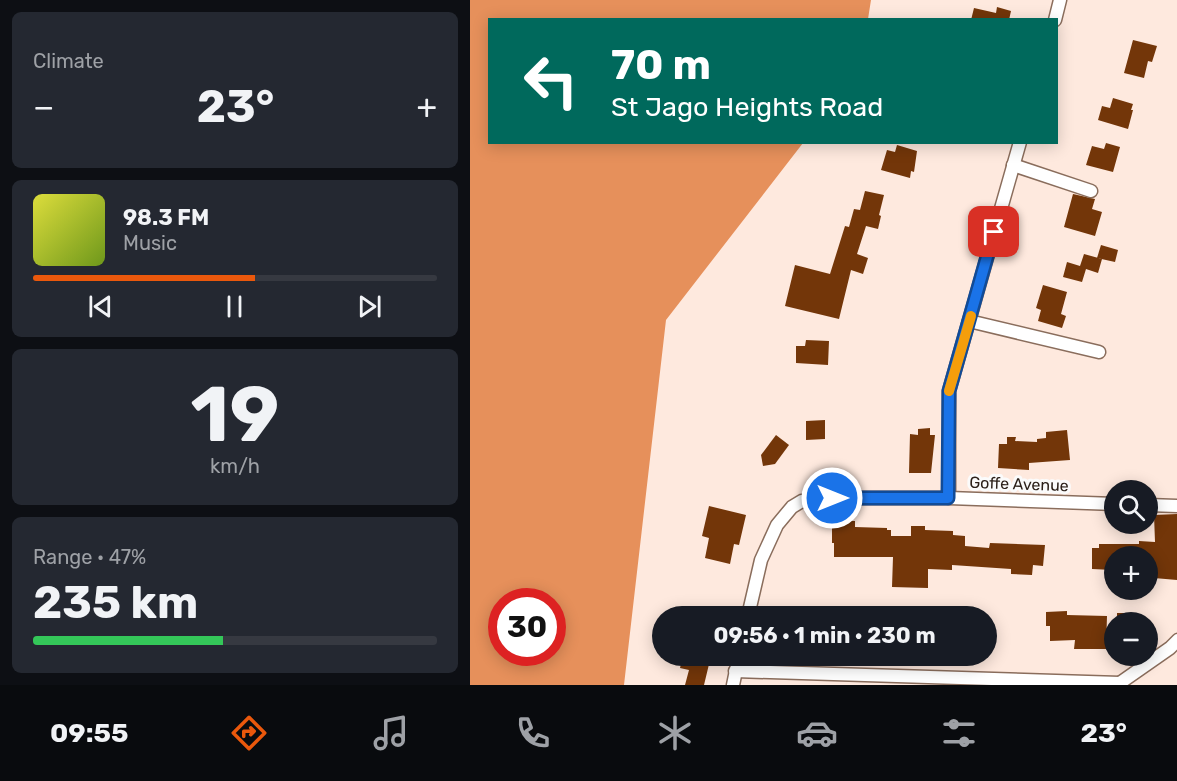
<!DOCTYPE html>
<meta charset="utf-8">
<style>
:root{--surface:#171b24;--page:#242831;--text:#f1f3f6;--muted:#9ea1a6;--line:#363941;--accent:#ea580c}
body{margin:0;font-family:Rubik,sans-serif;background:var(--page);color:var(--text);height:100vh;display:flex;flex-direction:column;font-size:22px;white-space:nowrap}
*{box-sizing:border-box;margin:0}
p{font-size:20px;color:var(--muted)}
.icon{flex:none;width:33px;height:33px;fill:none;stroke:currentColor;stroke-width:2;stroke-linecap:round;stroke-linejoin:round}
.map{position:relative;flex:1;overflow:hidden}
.drawer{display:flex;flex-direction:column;gap:12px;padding:12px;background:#0d0f14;width:470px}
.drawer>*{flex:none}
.top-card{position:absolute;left:18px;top:18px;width:570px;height:126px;border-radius:0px;box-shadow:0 3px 15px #0003;background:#00695c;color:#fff;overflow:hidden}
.buttons{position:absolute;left:634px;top:480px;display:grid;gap:12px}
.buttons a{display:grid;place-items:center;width:54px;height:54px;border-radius:50%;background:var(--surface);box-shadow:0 3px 15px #0003;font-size:30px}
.speed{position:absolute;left:18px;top:588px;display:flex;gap:12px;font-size:30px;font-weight:700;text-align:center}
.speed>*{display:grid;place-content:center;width:78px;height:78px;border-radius:50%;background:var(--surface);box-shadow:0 3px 15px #0003;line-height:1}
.speed .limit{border:9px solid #d22;background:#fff;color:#111}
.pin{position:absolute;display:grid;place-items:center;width:51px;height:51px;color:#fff;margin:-26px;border-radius:12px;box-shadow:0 3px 9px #0006}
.me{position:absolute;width:66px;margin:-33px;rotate:90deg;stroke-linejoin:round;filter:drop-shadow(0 0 4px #0008)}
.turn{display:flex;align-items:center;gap:21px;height:126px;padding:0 24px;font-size:27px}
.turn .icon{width:78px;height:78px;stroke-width:2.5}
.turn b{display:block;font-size:42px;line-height:51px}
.big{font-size:45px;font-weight:700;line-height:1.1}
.drawer .widget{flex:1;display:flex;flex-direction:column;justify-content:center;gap:9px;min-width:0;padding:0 21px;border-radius:9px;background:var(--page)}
.drawer .dial{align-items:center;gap:0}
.dial b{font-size:78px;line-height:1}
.song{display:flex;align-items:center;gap:18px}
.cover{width:72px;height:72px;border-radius:9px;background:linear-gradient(135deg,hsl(60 70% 55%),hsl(80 70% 35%))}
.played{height:6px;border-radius:3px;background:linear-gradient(90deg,var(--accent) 55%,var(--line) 55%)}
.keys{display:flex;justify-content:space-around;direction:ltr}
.heat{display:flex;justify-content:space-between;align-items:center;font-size:33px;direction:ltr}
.charge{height:9px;border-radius:4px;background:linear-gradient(90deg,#34c759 47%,var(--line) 0)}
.trip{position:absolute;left:182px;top:606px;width:345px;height:60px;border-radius:30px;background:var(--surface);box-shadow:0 3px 15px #0003;font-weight:700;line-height:60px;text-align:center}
.menu{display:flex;height:96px;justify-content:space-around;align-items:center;background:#090b0e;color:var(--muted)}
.menu .icon{width:42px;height:42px}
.menu .on{color:var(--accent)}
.menu b{font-size:27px;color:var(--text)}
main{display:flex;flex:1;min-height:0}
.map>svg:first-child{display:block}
.forest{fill:#e6905b;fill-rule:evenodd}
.building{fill:#733609}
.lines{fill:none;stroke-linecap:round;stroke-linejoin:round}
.minor-casing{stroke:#8a6d5c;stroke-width:15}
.minor{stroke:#fff;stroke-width:12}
.route-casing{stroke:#114b97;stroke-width:15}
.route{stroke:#1a73e8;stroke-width:10}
.slow{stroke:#f59e0b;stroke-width:10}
.labels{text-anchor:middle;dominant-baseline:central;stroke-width:6;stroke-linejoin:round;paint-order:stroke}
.street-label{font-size:16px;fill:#2c2019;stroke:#fbfbfb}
</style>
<main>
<section class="drawer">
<div class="widget"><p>Climate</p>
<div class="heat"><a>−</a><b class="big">23°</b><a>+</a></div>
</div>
<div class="widget">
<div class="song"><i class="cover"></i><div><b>98.3 FM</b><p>Music</p></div></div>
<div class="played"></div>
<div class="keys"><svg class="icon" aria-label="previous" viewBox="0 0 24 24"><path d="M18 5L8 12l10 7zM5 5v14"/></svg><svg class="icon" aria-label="pause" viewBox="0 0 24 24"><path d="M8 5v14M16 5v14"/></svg><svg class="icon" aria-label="next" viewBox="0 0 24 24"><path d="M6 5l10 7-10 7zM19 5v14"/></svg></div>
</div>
<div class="widget dial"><b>19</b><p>km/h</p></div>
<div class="widget"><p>Range · 47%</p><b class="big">235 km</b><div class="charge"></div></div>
</section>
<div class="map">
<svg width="708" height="685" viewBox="0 0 708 685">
<rect width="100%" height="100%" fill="#fee9de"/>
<path class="forest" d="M0,0H401L398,19L20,20V142L333,143L196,320L154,685H0ZM32,602H82V652H32Z"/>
<g class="building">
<path d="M527,7L541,11L539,20H501L504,8L526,13Z"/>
<path d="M663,40L687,46L682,62L678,61L674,78L654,73Z"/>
<path d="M643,98L663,104L661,110H663L658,129L628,120L632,106L640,108Z"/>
<path d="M636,143L650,147L643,172L616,165L622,146L634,149Z"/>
<path d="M427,145L447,151L444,172L441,171L440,178L411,170L417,150L425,152Z"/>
<path d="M395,191L414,195L409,215L411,216L408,229L396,226L387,254L398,258L393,274L381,270L369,319L315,306L325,265L360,274L375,226L379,227L384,209L390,210Z"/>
<path d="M603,194L625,199L622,209L632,212L625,236L594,227Z"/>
<path d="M631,245L648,250L645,262L627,258Z"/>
<path d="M614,254L632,259L628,273L616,269L612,282L593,277L597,262L610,266Z"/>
<path d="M573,285L597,292L591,314L596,316L592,328L568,321L571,310L566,308Z"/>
<path d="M336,340L359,341L358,365L326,363V346H335Z"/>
<path d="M355,420V439L336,440V421Z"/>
<path d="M460,428V435H465L461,473H439L440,434L448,435V429Z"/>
<path d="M597,430L600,460L559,463V470L528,468L529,444H537V437H546L545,441L567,442V439L576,438V432Z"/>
<path d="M306,435L319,445L305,464L293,466L291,455Z"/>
<path d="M239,506L276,515L269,545L264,544L260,564L235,558L239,538L232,536Z"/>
<path d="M708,514V580L684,578V571H678V556H665V555L643,554V570L622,569V548H629V544H669V541L685,542L684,515Z"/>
<path d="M362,521H385V527L417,528V530H421V536H441V526H455V530L483,531V535L495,536V546L519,548L520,543L575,545L573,566L563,565L562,575L541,574V569L482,565V570L458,569V588L422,587L423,557H364V543H362Z"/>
<path d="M597,611V615L637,616L636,649H604L605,640L580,641V626H576V612Z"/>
<path d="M647,613H668L669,622H647Z"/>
<path d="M213,656L240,660L234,685H215L219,670L210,668Z"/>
</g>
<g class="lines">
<g class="minor-casing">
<g id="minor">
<path d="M585,20L590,0"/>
<path d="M543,165L621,191"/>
<path d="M499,321L629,352"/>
<path d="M479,498V391L550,142"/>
<path d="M678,505L708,506"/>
<path d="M278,616L291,560L307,525L322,507L332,501L362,498H479L645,504"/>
<path d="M265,671L650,683"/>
<path d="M263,685L269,656"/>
<path d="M650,685V683L700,648L708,640"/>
</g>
</g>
<use href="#minor" class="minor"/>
</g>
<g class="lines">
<g class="route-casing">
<path id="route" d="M362,498H478L479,391L524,232"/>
</g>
<use href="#route" class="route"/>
<path class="slow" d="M479,391L501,316"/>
</g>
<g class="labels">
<g class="street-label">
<text transform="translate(549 484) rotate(2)">Goffe Avenue</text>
</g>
</g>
</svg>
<div class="buttons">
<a><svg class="icon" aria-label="search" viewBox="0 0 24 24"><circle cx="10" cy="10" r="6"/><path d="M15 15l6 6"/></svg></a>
<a>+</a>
<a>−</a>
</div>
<div class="speed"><div class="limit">30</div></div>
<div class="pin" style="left:524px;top:232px;background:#d93025"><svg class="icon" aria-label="arrive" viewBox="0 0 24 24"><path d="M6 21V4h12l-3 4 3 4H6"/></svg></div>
<svg class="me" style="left:362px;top:498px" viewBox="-20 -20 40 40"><circle r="17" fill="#1a73e8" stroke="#fff" stroke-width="3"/><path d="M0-11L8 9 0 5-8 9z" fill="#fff"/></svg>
<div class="trip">09:56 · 1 min · 230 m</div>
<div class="top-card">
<div class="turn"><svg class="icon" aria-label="left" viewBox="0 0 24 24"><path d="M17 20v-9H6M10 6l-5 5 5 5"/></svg><div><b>70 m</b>St Jago Heights Road</div></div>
</div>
</div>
</main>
<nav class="menu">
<b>09:55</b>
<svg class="icon on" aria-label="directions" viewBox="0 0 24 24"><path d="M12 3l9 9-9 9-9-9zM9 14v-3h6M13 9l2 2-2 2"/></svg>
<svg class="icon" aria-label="music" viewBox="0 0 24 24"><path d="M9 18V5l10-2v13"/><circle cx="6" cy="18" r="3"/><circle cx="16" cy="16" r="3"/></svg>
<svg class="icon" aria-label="phone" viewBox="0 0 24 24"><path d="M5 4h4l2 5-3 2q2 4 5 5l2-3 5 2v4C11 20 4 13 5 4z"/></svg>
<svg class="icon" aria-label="climate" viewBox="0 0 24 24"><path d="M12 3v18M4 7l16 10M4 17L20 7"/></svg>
<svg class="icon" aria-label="car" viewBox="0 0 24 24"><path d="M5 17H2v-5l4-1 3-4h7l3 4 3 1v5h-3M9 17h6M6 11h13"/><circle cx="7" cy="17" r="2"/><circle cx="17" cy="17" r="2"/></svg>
<svg class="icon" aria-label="filters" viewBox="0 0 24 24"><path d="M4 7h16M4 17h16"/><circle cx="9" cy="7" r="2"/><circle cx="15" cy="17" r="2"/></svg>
<b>23°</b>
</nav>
